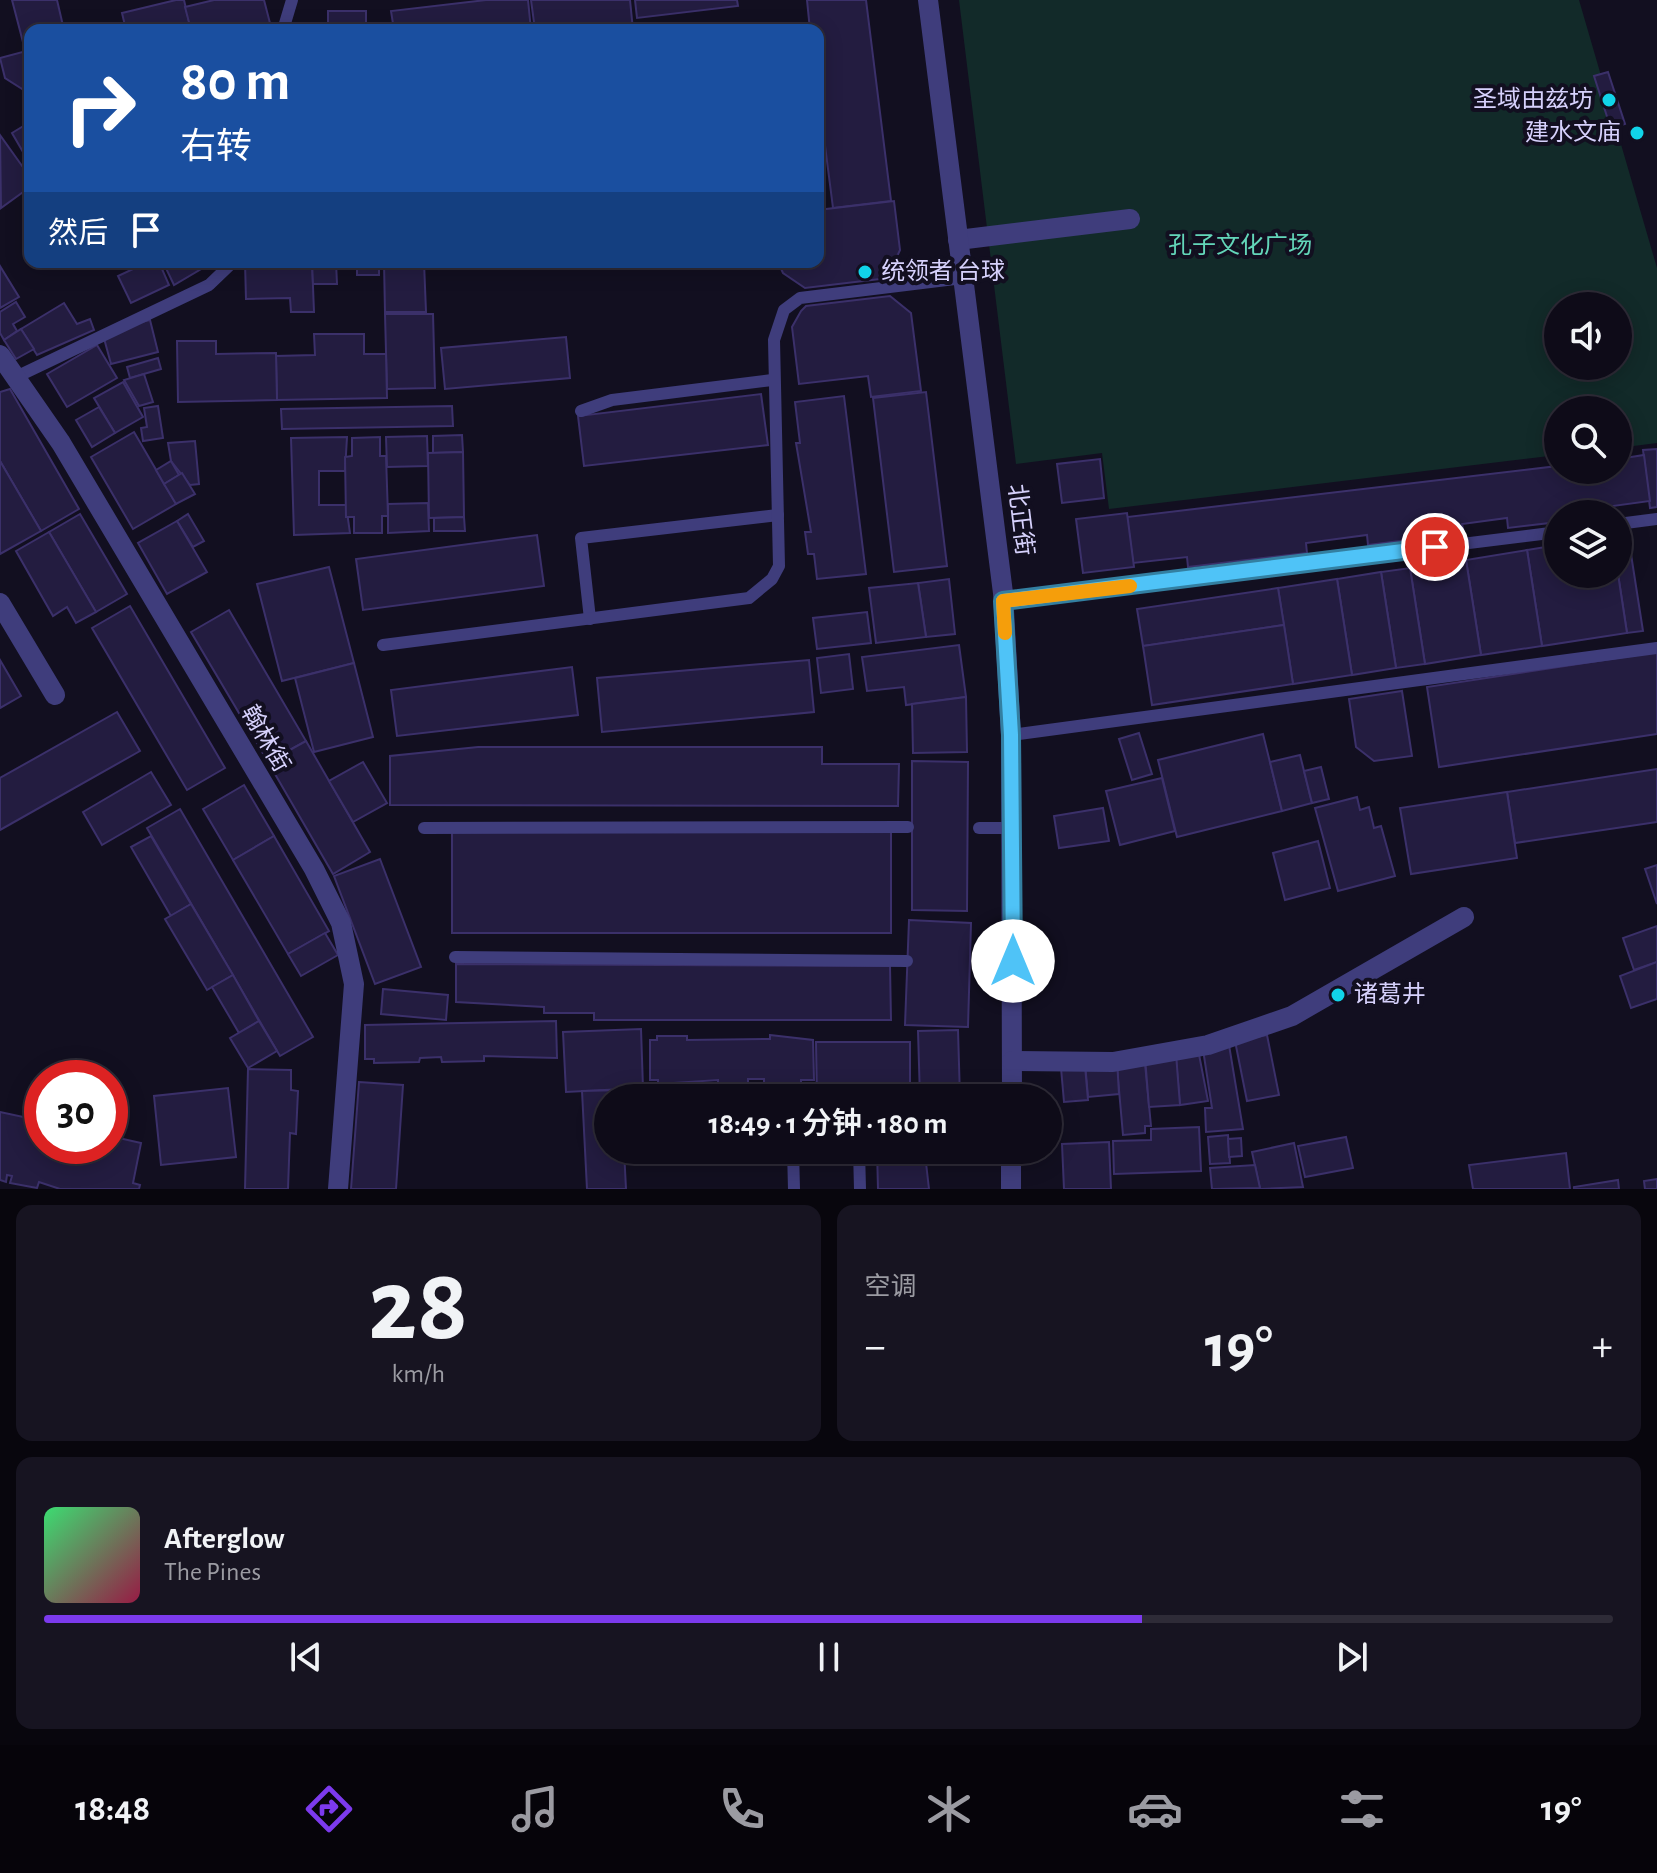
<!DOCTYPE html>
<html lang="zh">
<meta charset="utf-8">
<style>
:root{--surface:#0e0b18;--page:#171421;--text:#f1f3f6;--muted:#9b9ba2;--line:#2e2b37;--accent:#7c3aed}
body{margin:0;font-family:"Alegreya Sans","Noto Sans SC",sans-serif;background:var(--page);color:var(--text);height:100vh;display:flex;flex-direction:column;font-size:30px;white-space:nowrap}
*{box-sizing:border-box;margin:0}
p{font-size:26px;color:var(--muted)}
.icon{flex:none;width:44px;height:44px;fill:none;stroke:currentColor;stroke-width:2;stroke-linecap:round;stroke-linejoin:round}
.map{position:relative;height:1189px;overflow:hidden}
.details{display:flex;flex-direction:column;gap:16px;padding:16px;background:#08060d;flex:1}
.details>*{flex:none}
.guide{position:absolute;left:24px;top:24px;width:800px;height:244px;border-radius:16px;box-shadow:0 4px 20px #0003,0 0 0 2px var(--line);background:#1a4fa0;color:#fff;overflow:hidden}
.buttons{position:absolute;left:1544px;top:292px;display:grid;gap:16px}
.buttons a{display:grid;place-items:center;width:88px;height:88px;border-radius:50%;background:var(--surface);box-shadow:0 4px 20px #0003,0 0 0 2px var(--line);font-size:40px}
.speed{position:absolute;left:24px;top:1060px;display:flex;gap:16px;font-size:40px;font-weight:700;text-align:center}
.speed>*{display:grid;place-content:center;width:104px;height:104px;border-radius:50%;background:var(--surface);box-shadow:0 4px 20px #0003,0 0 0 2px var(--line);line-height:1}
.speed .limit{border:12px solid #d22;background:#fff;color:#111}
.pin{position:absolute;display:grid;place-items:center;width:68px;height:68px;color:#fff;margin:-34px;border:4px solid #fff;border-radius:50%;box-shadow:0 2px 8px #0007}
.me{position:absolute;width:88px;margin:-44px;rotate:0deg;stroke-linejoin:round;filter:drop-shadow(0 0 6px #0008)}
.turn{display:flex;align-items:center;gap:28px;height:168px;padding:0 24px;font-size:36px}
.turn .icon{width:104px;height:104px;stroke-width:2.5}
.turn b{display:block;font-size:56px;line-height:68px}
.then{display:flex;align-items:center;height:76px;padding:0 24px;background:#0003;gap:16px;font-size:30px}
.big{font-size:60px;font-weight:600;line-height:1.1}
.details .tile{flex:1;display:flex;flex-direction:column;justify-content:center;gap:12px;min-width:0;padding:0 28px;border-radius:16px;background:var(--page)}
.details .dial{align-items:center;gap:0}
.dial b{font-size:104px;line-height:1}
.song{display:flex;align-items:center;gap:24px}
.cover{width:96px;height:96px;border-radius:12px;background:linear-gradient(135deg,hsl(140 70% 55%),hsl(340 70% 35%))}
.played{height:8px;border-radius:4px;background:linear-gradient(90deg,var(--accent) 70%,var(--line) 70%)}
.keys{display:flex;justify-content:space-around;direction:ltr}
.heat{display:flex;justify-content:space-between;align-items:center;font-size:44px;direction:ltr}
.details .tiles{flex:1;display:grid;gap:16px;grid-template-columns:1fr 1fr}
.tile:last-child{grid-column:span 2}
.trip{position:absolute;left:594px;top:1084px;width:468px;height:80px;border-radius:40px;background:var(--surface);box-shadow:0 4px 20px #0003,0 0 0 2px var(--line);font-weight:600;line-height:80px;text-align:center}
.menu{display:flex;height:128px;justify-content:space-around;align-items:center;background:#06040a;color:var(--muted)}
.menu .icon{width:56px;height:56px}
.menu .selected{color:var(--accent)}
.menu b{font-size:36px;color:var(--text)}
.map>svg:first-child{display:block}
.green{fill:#122a29;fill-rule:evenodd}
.building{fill:#231c40;stroke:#3b306a;stroke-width:2}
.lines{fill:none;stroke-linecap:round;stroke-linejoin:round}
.service{stroke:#3f3d7c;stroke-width:12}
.pedestrian{stroke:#3f3d7c;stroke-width:20}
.minor{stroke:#3f3d7c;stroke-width:20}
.route-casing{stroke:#337fa1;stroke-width:20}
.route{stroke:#4fc3f7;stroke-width:14}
.slow{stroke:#f59e0b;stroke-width:14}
.poi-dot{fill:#11d4e9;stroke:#120f20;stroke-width:3}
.labels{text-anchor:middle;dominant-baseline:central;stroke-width:8;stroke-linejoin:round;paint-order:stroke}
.poi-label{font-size:24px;fill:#d6d1fc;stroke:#120f20;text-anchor:end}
.park-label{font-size:24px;fill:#63d6b9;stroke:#120f20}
.street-label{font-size:24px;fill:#d6d1fc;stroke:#120f20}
</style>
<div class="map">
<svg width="1657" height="1189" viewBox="0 0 1657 1189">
<rect width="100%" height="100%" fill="#120f20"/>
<path class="green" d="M959,0H1579L1657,268V443L1618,448V410H1558V455L1109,509L1102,453L1016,464ZM1558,306H1618V366H1558Z"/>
<g class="building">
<path d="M12,0H57L64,30H30V45L24,46Z"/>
<path d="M176,0H184L191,30H126L122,13Z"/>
<path d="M214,0H264L271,27L191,30L185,7Z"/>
<path d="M486,0H528L531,30H394L391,11Z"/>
<path d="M531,0H630L633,30H596V25L571,30H535Z"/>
<path d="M635,0H737L738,6L637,18Z"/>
<path d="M807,0H866L891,201L833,208L818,91V30H810Z"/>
<rect x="328" y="11" width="38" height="19"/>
<path d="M30,50V94L5,78L0,58Z"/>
<path d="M1608,72L1625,124L1611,129L1594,76Z"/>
<path d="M30,122V164L12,133Z"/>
<path d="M0,135L30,177V187L1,208Z"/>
<path d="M894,201L900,250L889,274L880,279L805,288L783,273L778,262H818V210Z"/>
<path d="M148,262H159L169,285L131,303L118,276Z"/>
<path d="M163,262H213L174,285Z"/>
<path d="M245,262H312L314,312H291L290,298L246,299Z"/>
<path d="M312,262H336L337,284H313Z"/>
<rect x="357" y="262" width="22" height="13"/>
<path d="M384,262H424L426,312H385Z"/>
<path d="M0,266L19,297L0,308Z"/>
<path d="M890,296L911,313L921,391L871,397L868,376L799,384L792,327L801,311L806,306Z"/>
<path d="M16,302L25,317L13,324L17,331L4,340L0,333V312Z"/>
<path d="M64,303L77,324L90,319L94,330L37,355L21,329Z"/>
<path d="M385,314H433L435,388L387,389Z"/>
<path d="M150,320L158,352L111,364L102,331Z"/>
<path d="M21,329L34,349L16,359L4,340Z"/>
<path d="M314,334H364V354H386L387,398L277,400L276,356L315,355Z"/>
<path d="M566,337L570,378L445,389L441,348Z"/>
<path d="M177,341H216V354L276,353L277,400L178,402Z"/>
<path d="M97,345L117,378L67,407L47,374Z"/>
<path d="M158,358L161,369L130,378L127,367Z"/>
<path d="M144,374L153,402L139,406L124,380Z"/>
<path d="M123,382L143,417L115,433L94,398Z"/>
<path d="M10,389L79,509L41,531L0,461V392Z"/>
<path d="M926,392L947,566L894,572L873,398Z"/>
<path d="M761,394L768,445L584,466L578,416Z"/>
<path d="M844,396L866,574L817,579L814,554H808L805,532H811L796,443H800L795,402Z"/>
<path d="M158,406L163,438L143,441L141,428L147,427L144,408Z"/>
<path d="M452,406L453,426L282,429L281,409Z"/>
<path d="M99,407L115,433L92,447L76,420Z"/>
<path d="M134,432L176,504L133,529L91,457Z"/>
<path d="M462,435L463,452L433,453V436Z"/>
<path d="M427,436L428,466L387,467L386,437Z"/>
<path d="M347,437L345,471H319V505H346L350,533L294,535L291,438Z"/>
<path d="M380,437V456H386L388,516H382V533H354V517H346L345,457L352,456V438Z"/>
<path d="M195,441L199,484L190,485L171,461L168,443Z"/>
<path d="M1657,449V507L1650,508L1643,450Z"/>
<path d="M463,452L464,517L429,518L428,453Z"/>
<path d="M1644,455L1650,501L1605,507L1606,514H1558V522L1508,528L1507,518L1462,524L1464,533L1368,545L1367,535L1306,543L1307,553L1188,567L1187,557L1133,563L1127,517L1558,466V470H1618V459Z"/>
<path d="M1100,459L1104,498L1062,503L1057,464Z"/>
<path d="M0,461L41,531L0,554Z"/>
<path d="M171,461L179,475L164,484L156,470Z"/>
<path d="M182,473L195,494L176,504L164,484Z"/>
<path d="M428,503L429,531L388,533V504Z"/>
<path d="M1127,513L1134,567L1083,573L1076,519Z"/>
<path d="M80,514L127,594L96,612L49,532Z"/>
<path d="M188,514L204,541L193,547L177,521Z"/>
<path d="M464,517L465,531H434V518Z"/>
<path d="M177,521L207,572L167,594L138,543Z"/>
<path d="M49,532L96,612L76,623L67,607L53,616L16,551Z"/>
<path d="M537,535L544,586L363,610L356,559Z"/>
<path d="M1628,535L1643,631L1627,633L1618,574V536Z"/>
<path d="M1558,545V574H1618L1627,633L1542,646L1527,550Z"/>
<path d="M1527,550L1542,646L1481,655L1466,560Z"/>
<path d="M1466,560L1481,655L1425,664L1410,568Z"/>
<path d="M329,567L354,663L282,681L257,584Z"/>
<path d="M1410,568L1425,664L1396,668L1381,572Z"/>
<path d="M1381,572L1396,668L1352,675L1337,579Z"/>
<path d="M949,579L955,634L926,637L918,583Z"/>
<path d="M1337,579L1352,675L1293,684L1278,588Z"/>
<path d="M918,583L926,637L876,643L869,588Z"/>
<path d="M1278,588L1284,625L1143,646L1137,609Z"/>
<path d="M130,606L225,768L187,790L92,628Z"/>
<path d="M229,610L306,741L268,762L191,632Z"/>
<path d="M867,612L871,643L817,649L813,618Z"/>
<path d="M1284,625L1293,684L1152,705L1143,646Z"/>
<path d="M959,645L966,697L906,705L904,687L867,691L862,657Z"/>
<path d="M1657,652V734L1439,767L1427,687Z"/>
<path d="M849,654L853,689L821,693L817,658Z"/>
<path d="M0,660L21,696L0,708Z"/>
<path d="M809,660L814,712L602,732L597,678Z"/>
<path d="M354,663L373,737L314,752L295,678Z"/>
<path d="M572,667L578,715L397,736L391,690Z"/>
<path d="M1402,691L1412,756L1374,761L1356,747L1349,699Z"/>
<path d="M966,697L967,752L913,753L912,704Z"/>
<path d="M117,712L140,751L0,830V778Z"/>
<path d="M1139,733L1152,774L1132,780L1119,739Z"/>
<path d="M1263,734L1282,811L1177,837L1158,760Z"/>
<path d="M306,741L370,852L333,874L268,762Z"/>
<path d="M478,747H822V764H899L898,806L390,805V756Z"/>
<path d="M1300,755L1312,803L1282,811L1270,762Z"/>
<path d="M912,761L968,762L967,911L912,910Z"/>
<path d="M363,762L387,803L353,822L329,781Z"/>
<path d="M1321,767L1329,799L1312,803L1304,771Z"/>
<path d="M1657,769V822L1515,843L1507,792Z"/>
<path d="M151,772L171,805L102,845L83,812Z"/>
<path d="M1162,778L1175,831L1120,845L1106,791Z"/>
<path d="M244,785L274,836L233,860L203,809Z"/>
<path d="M1507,792L1517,858L1411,874L1400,808Z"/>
<path d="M1357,797L1360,810L1369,807L1374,828L1381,826L1395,876L1338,891L1315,808Z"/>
<path d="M1103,808L1109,841L1059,848L1054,816Z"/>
<path d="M180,809L313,1037L280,1056L147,828Z"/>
<path d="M452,829L891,830V933H452Z"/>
<path d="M151,836L191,904L171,916L131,847Z"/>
<path d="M274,836L329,931L288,954L233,860Z"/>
<path d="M1318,841L1330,888L1285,900L1273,853Z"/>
<path d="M380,859L421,967L375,984L334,876Z"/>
<path d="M1657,865V904L1645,869Z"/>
<path d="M191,904L233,975L207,990L165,919Z"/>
<path d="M909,920L971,923L968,1027L905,1025Z"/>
<path d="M1657,926V962L1634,970L1623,938Z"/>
<path d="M325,933L338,955L301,976L288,954Z"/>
<path d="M1657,962V999L1631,1008L1620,976Z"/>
<path d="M456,964L890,966L891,1020H594V1013H544V1007L456,1002Z"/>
<path d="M233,975L259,1021L239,1033L212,987Z"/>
<path d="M383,989L448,995L446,1020L381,1014Z"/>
<path d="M259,1021L277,1051L248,1068L230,1038Z"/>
<path d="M556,1021L557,1058L484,1056V1061L442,1062L441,1057L420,1058L419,1062L374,1063V1059H365V1025Z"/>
<path d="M641,1029L643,1088L566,1092L563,1032Z"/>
<path d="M958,1030L960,1098H920L918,1031Z"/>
<path d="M770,1035L813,1040L814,1080H801V1085H764V1079H748V1084H718V1080L658,1084V1080H650V1040H657V1036H687V1040L770,1039Z"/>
<path d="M1267,1035L1279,1095L1247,1101L1235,1041Z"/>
<path d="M1228,1039L1243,1129L1206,1132L1205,1108H1212L1202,1043Z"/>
<path d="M816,1042H910V1098H817Z"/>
<path d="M1197,1044L1208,1101L1180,1105L1175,1047Z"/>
<path d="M1144,1053L1151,1126H1145V1133L1123,1135L1116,1056Z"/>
<path d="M1176,1054L1180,1105L1149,1107L1145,1057Z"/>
<path d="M1117,1060L1119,1094L1088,1097L1085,1063Z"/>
<path d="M1085,1066L1088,1100L1064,1102L1061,1068Z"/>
<path d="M248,1069L291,1070V1090L298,1091L296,1134L290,1133L288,1189H245Z"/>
<path d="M359,1082L403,1085L396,1189H351Z"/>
<path d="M228,1088L236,1157L161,1165L154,1096Z"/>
<path d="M640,1089V1098H622V1090Z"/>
<path d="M622,1090V1098H608V1150H624L626,1189H587L582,1091Z"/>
<path d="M0,1112L42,1121V1146H110V1136L141,1143L133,1183L140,1185L139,1189H60L39,1182L37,1188L10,1183L12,1176L7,1175L6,1182L0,1180Z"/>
<path d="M1199,1127L1201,1171L1114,1174L1113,1141L1151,1140V1129Z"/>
<path d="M1228,1135L1230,1163L1210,1164L1208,1137Z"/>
<path d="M1346,1137L1353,1168L1305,1177L1298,1146Z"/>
<path d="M1241,1138L1242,1156L1229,1157L1228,1139Z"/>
<path d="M1109,1142L1111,1189H1064L1062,1144Z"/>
<path d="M1294,1143L1303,1187L1260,1189L1252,1152Z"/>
<path d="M877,1150H931V1154H925L929,1189H878Z"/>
<path d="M1566,1153L1570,1189H1473L1469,1165Z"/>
<path d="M1255,1165L1260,1188L1212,1189L1210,1168Z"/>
<path d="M1657,1179V1189H1645L1644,1181Z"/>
<path d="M1618,1180L1619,1189H1574V1187Z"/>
</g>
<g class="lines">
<g class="service">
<path d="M283,30L292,0"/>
<path d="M16,377L209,285L233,262"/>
<path d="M581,411L612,400L772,380"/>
<path d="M1618,524L1657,519"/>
<path d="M1003,601L1558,532"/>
<path d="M590,619L581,538L778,515"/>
<path d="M383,645L749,598L772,579L779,566L774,340L784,310L800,298L963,278"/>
<path d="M1011,735L1657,648"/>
<path d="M424,828L908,827"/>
<path d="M979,828H1012"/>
<path d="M455,957L907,961"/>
<path d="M978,961H1013"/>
<path d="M793,1150L794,1189"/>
<path d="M859,1150L860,1189"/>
</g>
<g class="pedestrian">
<path d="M958,240L1130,219"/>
<path d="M0,355L61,443L314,869L341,923L354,984L338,1189"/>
</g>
<g class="minor">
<path d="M928,0L1003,593L1011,735L1012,1098"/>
<path d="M0,603L55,695"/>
<path d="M1012,1061L1113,1062L1208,1045L1292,1016L1464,917"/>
<path d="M1011,1189V1150"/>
</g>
</g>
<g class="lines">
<g class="route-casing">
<path id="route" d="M1013,961L1011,735L1003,601L1435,547"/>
</g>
<use href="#route" class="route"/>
<path class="slow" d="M1005,633L1003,601L1130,586"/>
</g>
<g class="poi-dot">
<circle cx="1609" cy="100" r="8"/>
<circle cx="1637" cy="133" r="8"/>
<circle cx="865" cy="272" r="8"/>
<circle cx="1338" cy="995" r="8"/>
</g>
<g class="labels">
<g class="poi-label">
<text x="1593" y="100">圣域由兹坊</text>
<text x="1621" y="133">建水文庙</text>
<text x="881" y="272" text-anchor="start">统领者 台球</text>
<text x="1354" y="995" text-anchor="start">诸葛井</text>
</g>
<g class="park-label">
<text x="1240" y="246">孔子文化广场</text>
</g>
<g class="street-label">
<text transform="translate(1020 520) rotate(83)">北正街</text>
<text transform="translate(265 739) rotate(60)">翰林街</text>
</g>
</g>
</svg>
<div class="buttons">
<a><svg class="icon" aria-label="sound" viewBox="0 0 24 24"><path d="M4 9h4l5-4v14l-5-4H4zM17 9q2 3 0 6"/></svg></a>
<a><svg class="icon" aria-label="search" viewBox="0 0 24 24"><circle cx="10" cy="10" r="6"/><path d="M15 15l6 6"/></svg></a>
<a><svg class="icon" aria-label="layers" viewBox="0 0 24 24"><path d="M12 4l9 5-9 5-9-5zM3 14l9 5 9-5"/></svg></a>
</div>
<div class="speed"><div class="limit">30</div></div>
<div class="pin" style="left:1435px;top:547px;background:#d93025"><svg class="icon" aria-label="arrive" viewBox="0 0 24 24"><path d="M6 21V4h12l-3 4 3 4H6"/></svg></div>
<svg class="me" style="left:1013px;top:961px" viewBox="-20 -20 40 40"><circle r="19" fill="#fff"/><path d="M0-13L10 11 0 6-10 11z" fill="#4fc3f7"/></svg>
<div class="trip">18:49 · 1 分钟 · 180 m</div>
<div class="guide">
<div class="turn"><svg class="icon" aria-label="right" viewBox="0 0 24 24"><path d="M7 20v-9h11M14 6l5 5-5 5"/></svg><div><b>80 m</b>右转</div></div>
<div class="then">然后<svg class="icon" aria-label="arrive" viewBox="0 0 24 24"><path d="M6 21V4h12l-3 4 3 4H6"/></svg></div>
</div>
</div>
<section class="details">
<div class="tiles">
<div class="tile dial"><b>28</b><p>km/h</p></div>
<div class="tile"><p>空调</p>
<div class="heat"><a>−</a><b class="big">19°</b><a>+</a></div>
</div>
<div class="tile">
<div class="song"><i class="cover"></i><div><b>Afterglow</b><p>The Pines</p></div></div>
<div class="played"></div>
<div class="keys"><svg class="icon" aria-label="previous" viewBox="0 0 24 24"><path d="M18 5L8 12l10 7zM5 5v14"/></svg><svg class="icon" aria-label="pause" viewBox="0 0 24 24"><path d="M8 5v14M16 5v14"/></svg><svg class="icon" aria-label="next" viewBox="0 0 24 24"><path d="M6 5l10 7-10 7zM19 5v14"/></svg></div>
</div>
</div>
</section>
<nav class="menu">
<b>18:48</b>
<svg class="icon selected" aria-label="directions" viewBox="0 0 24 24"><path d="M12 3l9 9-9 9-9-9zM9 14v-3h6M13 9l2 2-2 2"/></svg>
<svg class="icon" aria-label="music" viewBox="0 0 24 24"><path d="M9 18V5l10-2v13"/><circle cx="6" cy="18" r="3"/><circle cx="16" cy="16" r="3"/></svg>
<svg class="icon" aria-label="phone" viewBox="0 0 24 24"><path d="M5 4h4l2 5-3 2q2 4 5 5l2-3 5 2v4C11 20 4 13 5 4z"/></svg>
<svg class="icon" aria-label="climate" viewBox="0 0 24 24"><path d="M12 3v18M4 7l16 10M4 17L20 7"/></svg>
<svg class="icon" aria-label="car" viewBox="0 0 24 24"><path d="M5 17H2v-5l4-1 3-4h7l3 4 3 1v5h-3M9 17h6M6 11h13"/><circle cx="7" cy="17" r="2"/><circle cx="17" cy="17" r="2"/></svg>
<svg class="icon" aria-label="filters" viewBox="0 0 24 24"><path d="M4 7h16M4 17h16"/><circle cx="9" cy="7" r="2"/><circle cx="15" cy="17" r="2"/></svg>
<b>19°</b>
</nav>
